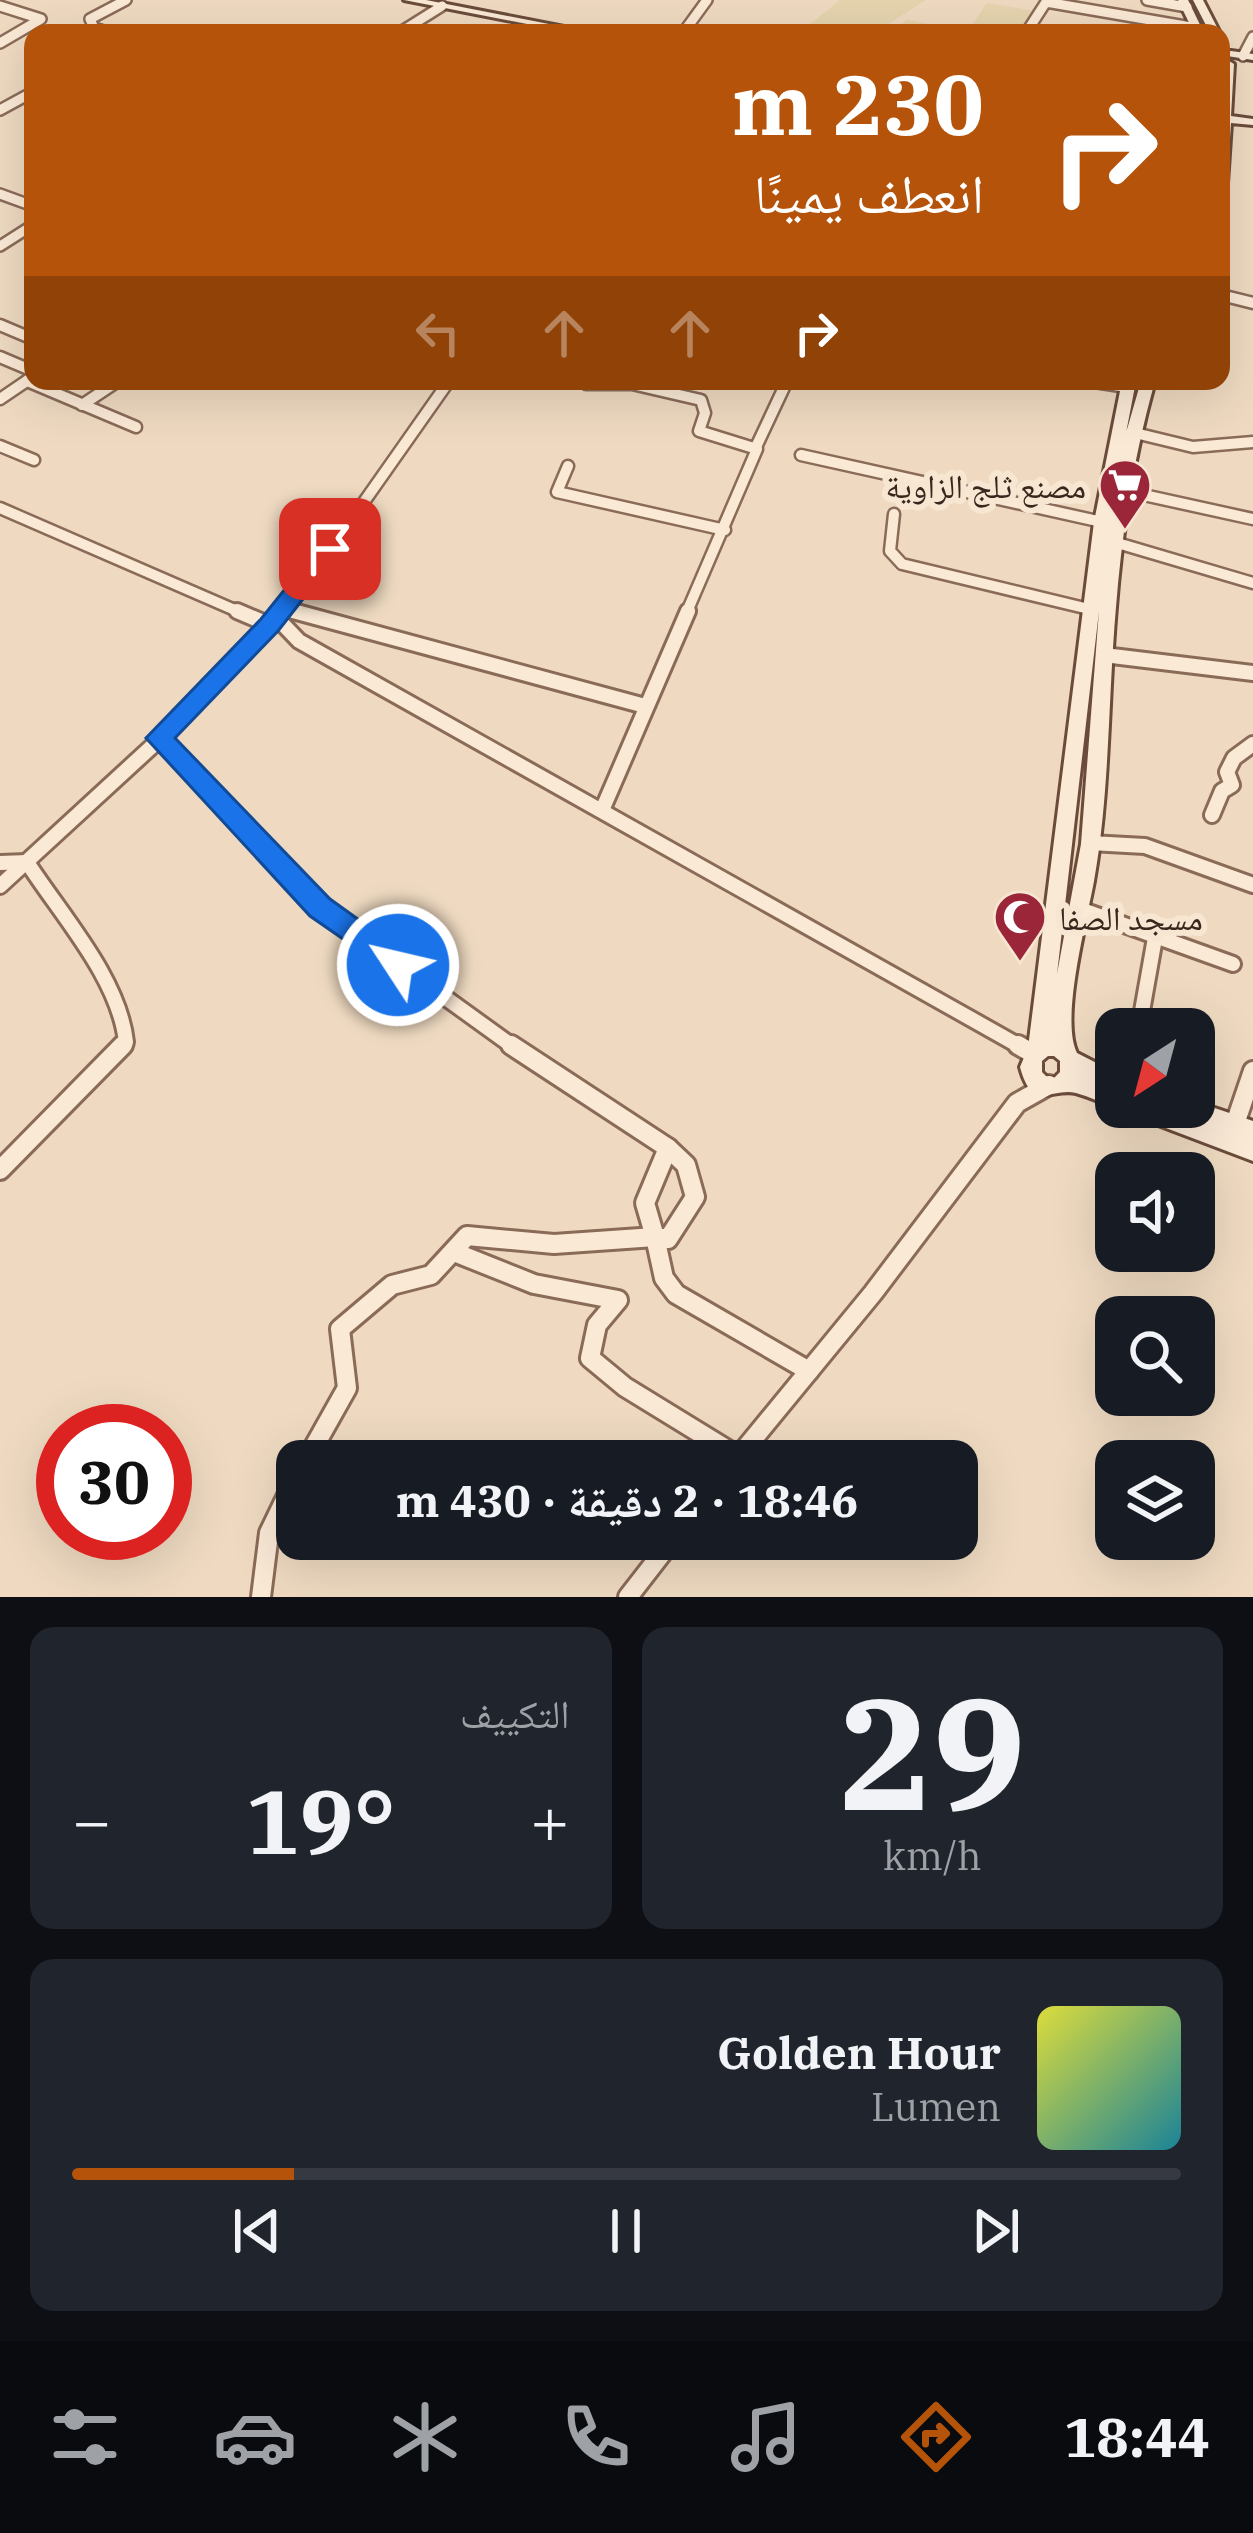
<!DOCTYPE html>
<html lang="ar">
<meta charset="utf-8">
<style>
:root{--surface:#171b24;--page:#20242c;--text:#f1f3f6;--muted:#9ea1a6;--line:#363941;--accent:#b45309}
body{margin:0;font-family:"IBM Plex Serif","Noto Naskh Arabic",serif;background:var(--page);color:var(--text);direction:rtl;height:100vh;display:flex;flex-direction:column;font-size:45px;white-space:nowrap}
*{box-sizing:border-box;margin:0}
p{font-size:39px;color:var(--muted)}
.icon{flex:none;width:66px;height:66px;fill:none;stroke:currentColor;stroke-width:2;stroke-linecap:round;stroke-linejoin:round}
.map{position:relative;height:1597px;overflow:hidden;direction:ltr}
.panel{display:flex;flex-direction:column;gap:30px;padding:30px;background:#0d0f14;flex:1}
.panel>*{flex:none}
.banner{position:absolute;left:24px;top:24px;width:1206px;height:366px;border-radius:24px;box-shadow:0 12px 48px #0002;direction:rtl;background:#b45309;color:#fff;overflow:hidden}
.needle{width:78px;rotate:216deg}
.tools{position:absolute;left:1095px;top:1008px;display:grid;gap:24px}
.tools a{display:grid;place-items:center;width:120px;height:120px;border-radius:24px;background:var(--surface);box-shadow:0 12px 48px #0002;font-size:60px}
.speed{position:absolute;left:36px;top:1404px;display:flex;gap:24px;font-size:60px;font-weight:700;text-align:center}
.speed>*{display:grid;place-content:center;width:156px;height:156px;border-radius:50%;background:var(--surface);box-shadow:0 12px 48px #0002;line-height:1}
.speed .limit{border:18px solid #d22;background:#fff;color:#111}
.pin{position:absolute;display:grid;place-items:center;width:102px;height:102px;color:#fff;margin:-51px;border-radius:24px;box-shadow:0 6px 18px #0006}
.me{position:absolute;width:132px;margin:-66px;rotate:305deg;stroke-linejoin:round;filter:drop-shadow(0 0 9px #0008)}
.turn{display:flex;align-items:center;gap:42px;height:252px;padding:0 48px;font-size:54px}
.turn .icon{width:156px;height:156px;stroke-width:2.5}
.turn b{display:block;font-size:84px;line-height:102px}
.lanes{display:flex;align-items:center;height:114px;padding:0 48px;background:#0003;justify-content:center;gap:60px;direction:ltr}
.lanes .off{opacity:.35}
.big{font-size:90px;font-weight:800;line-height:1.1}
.panel .card{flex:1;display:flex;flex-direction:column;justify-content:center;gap:18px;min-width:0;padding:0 42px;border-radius:24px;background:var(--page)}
.panel .dial{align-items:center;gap:0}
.dial b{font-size:156px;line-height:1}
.song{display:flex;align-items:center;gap:36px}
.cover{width:144px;height:144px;border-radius:18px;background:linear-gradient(135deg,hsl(60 70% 55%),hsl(190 70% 35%))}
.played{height:12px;border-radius:6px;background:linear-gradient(90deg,var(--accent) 20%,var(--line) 20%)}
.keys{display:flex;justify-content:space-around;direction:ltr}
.heat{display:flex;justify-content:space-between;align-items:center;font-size:66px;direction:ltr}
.panel .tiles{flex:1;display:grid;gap:30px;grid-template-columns:1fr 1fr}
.card:last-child{grid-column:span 2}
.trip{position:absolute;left:276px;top:1440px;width:702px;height:120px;border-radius:24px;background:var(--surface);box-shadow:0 12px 48px #0002;font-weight:800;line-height:120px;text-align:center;direction:rtl}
.menu{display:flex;height:192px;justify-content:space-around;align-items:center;background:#090b0e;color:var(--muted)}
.menu .icon{width:84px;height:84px}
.menu .current{color:var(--accent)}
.menu b{font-size:54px;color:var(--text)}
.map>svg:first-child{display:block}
.farmland{fill:#e5d4ae}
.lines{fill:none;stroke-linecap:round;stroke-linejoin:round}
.street-far3-casing{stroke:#8a6b58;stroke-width:14}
.street-far2-casing{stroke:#8a6b58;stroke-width:15}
.street-far1-casing{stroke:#8a6b58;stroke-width:20}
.street-casing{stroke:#8a6b58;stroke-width:24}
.secondary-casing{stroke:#6b4c3b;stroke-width:6}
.street-far3{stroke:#fae9d5;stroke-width:9}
.street-far2{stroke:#fae9d5;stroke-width:10}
.street-far1{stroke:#fae9d5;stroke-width:14}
.street{stroke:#fae9d5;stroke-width:18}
.secondary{fill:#fae9d5;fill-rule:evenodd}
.route{fill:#1a73e8;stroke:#114b97;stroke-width:3}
.labels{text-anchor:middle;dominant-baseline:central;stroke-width:12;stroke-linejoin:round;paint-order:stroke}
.poi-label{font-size:33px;fill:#39261d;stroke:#f7e6d1;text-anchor:end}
</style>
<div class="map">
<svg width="1253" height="1597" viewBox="0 0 1253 1597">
<rect width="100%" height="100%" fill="#efdac1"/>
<g class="farmland">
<path d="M840,0H926L874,33L808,26Z"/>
<path d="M987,3L1036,11L1022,33H888L907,20L968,31Z"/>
</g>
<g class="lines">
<g class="street-far3-casing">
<g id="street-far3">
<path d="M1147,0L1187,7"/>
<path d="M0,6L41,19L0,43"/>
<path d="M110,33L94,28L90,19L126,0"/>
<path d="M399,33L442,6"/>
<path d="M683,33L707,0"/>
<path d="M1026,33L1046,2L1197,28"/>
<path d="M1243,56L1253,37"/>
<path d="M0,110L33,92"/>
<path d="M0,194L33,206"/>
<path d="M0,246L33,225"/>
</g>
</g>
<g class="street-far2-casing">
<g id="street-far2">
<path d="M1221,295L1253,303"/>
<path d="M0,325L33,339"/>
<path d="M0,357L33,371"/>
<path d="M27,381L136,427"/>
<path d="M1088,381L1127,387"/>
<path d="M586,384H632L701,400L705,413L699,431L757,449L686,614"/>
<path d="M0,399L31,378"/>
<path d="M82,405L118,381"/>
<path d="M1131,432L1193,447L1253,442"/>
<path d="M0,446L34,460"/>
<path d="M756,447L787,381"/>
<path d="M801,455L1102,522"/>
<path d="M568,466L557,492L725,530"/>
<path d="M1121,490L1253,519"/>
<path d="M0,508L244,614"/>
<path d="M894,514L890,551L902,564L1093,610"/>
<path d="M1114,542L1253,583"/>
<path d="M283,608L304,614"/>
<path d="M279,614L340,536L449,381"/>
</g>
</g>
<g class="street-far1-casing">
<g id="street-far1">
<path d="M237,611L270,625"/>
<path d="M293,611L645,706"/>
<path d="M276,617L299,641L1023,1048"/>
<path d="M1104,655L1253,673"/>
<path d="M159,738L320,907L515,1048"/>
<path d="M603,808L688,611"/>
<path d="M1212,815L1222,791L1232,785L1227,772L1234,758L1253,744"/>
<path d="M1090,843L1145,846L1253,885"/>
<path d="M0,863L27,862C61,915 119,978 126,1042L120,1048"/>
<path d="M0,886L173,727L282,611"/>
<path d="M1080,909L1233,964"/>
<path d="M1139,1028L1155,938"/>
</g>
</g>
<g class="street-casing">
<g id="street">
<path d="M511,1045L668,1148L686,1165L695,1197L668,1239L655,1237L664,1278L676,1294L809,1371"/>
<path d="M1018,1045L1032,1053"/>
<path d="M1235,1124L1253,1071"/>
<path d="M0,1170L123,1045"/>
<path d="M655,1237L645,1203L668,1148"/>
<path d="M454,1252L534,1284L618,1300L597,1325L590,1358L625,1387L739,1457"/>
<path d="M306,1461L347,1388L340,1329L392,1285L431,1275L467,1236L554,1244L655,1237"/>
<path d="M735,1461L873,1293L1017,1103L1049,1085"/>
<path d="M261,1597L269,1533L297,1475"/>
<path d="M628,1597L673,1539"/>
</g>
</g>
<g class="secondary-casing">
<g id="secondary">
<path d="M404,0H426L595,33H573Z"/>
<path d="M1178,0H1188L1204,33H1194Z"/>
<path d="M1193,0H1203L1220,33H1210Z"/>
<path d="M1231,51L1253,54V60L1227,56V52Z"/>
<path d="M1229,61L1234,64L1231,116L1253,119V125L1231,123L1227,183L1221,187L1224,64Z"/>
<path d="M1122,381H1136L1126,433L1141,381H1155C1134,456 1122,530 1116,607C1108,698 1110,791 1094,881C1087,920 1060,1019 1077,1053L1116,1073V1107H1119L1116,1108C1103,1103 1090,1097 1076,1093C1052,1087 1032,1113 1020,1067L1028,1048L1094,522ZM1099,611L1081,844L1057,974ZM1048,1056H1054L1060,1061V1072L1054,1078H1048L1042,1072V1061Z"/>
<path d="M1194,1101L1253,1121V1141L1188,1117L1253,1141V1161L1129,1114L1125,1107H1161L1179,1113L1175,1107H1194Z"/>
</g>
</g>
<use href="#street-far3" class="street-far3"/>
<use href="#street-far2" class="street-far2"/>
<use href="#street-far1" class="street-far1"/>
<use href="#street" class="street"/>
<use href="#secondary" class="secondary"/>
</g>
<path class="route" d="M330,541L342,549L278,631L175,738L330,899L409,956L413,965L409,973L398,977L310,916L146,738L261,619L322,543Z"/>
<defs>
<g id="supermarket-pin" transform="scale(2.7)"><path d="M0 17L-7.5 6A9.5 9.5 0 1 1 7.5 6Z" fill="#9b2639" stroke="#f7e6d1"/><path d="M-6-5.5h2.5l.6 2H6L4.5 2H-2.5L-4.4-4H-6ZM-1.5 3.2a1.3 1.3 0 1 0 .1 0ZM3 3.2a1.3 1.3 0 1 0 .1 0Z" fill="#fff"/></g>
<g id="mosque-pin" transform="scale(2.7)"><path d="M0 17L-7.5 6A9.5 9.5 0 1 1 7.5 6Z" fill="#9b2639" stroke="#f7e6d1"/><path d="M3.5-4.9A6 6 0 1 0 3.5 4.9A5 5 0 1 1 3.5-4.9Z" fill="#fff"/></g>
</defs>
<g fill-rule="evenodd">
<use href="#supermarket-pin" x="1125" y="485"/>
<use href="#mosque-pin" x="1020" y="917"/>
</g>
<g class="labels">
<g class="poi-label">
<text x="1086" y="485">مصنع ثلج الزاوية</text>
<text x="1059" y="917" text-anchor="start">مسجد الصفا</text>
</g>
</g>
</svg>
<div class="tools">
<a><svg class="needle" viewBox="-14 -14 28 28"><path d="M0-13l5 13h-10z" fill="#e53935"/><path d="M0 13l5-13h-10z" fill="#9ea1a6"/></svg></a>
<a><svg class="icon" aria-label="sound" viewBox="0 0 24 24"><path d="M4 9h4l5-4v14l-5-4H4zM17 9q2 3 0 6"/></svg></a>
<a><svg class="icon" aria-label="search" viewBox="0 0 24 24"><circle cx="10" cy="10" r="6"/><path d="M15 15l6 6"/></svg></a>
<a><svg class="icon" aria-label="layers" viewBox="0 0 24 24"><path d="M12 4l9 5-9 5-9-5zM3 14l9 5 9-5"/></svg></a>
</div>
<div class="speed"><div class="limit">30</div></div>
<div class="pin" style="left:330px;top:549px;background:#d93025"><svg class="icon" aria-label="arrive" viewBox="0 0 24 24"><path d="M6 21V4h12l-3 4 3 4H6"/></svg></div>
<svg class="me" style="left:398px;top:965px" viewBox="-20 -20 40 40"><circle r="17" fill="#1a73e8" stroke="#fff" stroke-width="3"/><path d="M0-11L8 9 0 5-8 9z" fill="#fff"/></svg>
<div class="trip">18:46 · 2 دقيقة · 430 m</div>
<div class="banner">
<div class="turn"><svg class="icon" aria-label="right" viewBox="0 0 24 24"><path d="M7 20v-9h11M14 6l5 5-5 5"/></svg><div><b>230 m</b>انعطف يمينًا</div></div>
<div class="lanes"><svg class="icon off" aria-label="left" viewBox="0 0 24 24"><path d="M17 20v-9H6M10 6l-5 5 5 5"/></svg><svg class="icon off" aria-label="ahead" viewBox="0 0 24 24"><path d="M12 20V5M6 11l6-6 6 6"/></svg><svg class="icon off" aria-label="ahead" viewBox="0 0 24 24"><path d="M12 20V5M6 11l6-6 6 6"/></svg><svg class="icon" aria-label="right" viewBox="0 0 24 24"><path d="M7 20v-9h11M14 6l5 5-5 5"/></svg></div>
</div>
</div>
<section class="panel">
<div class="tiles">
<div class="card dial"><b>29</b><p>km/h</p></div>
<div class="card"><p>التكييف</p>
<div class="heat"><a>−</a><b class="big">19°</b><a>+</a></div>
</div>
<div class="card">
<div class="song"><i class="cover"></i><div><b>Golden Hour</b><p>Lumen</p></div></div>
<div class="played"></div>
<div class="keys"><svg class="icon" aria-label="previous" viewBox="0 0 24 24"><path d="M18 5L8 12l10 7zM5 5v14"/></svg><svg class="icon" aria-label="pause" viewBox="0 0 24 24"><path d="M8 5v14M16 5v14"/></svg><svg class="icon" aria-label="next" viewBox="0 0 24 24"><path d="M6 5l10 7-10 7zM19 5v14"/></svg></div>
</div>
</div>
</section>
<nav class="menu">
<b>18:44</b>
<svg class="icon current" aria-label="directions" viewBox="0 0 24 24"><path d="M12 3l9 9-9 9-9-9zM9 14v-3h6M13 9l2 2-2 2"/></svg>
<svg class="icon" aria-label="music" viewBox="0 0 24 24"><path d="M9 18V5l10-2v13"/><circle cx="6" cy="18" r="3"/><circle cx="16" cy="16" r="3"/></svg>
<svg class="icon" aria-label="phone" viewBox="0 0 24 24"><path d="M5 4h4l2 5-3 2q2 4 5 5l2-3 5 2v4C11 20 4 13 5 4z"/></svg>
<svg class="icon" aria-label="climate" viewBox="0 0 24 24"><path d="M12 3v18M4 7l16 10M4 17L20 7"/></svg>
<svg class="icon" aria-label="car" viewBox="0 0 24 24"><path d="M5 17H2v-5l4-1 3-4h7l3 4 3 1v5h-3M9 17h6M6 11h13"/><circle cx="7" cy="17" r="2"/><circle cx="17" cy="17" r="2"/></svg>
<svg class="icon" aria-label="filters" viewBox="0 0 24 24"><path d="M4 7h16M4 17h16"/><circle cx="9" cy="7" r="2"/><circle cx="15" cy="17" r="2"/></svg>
</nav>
